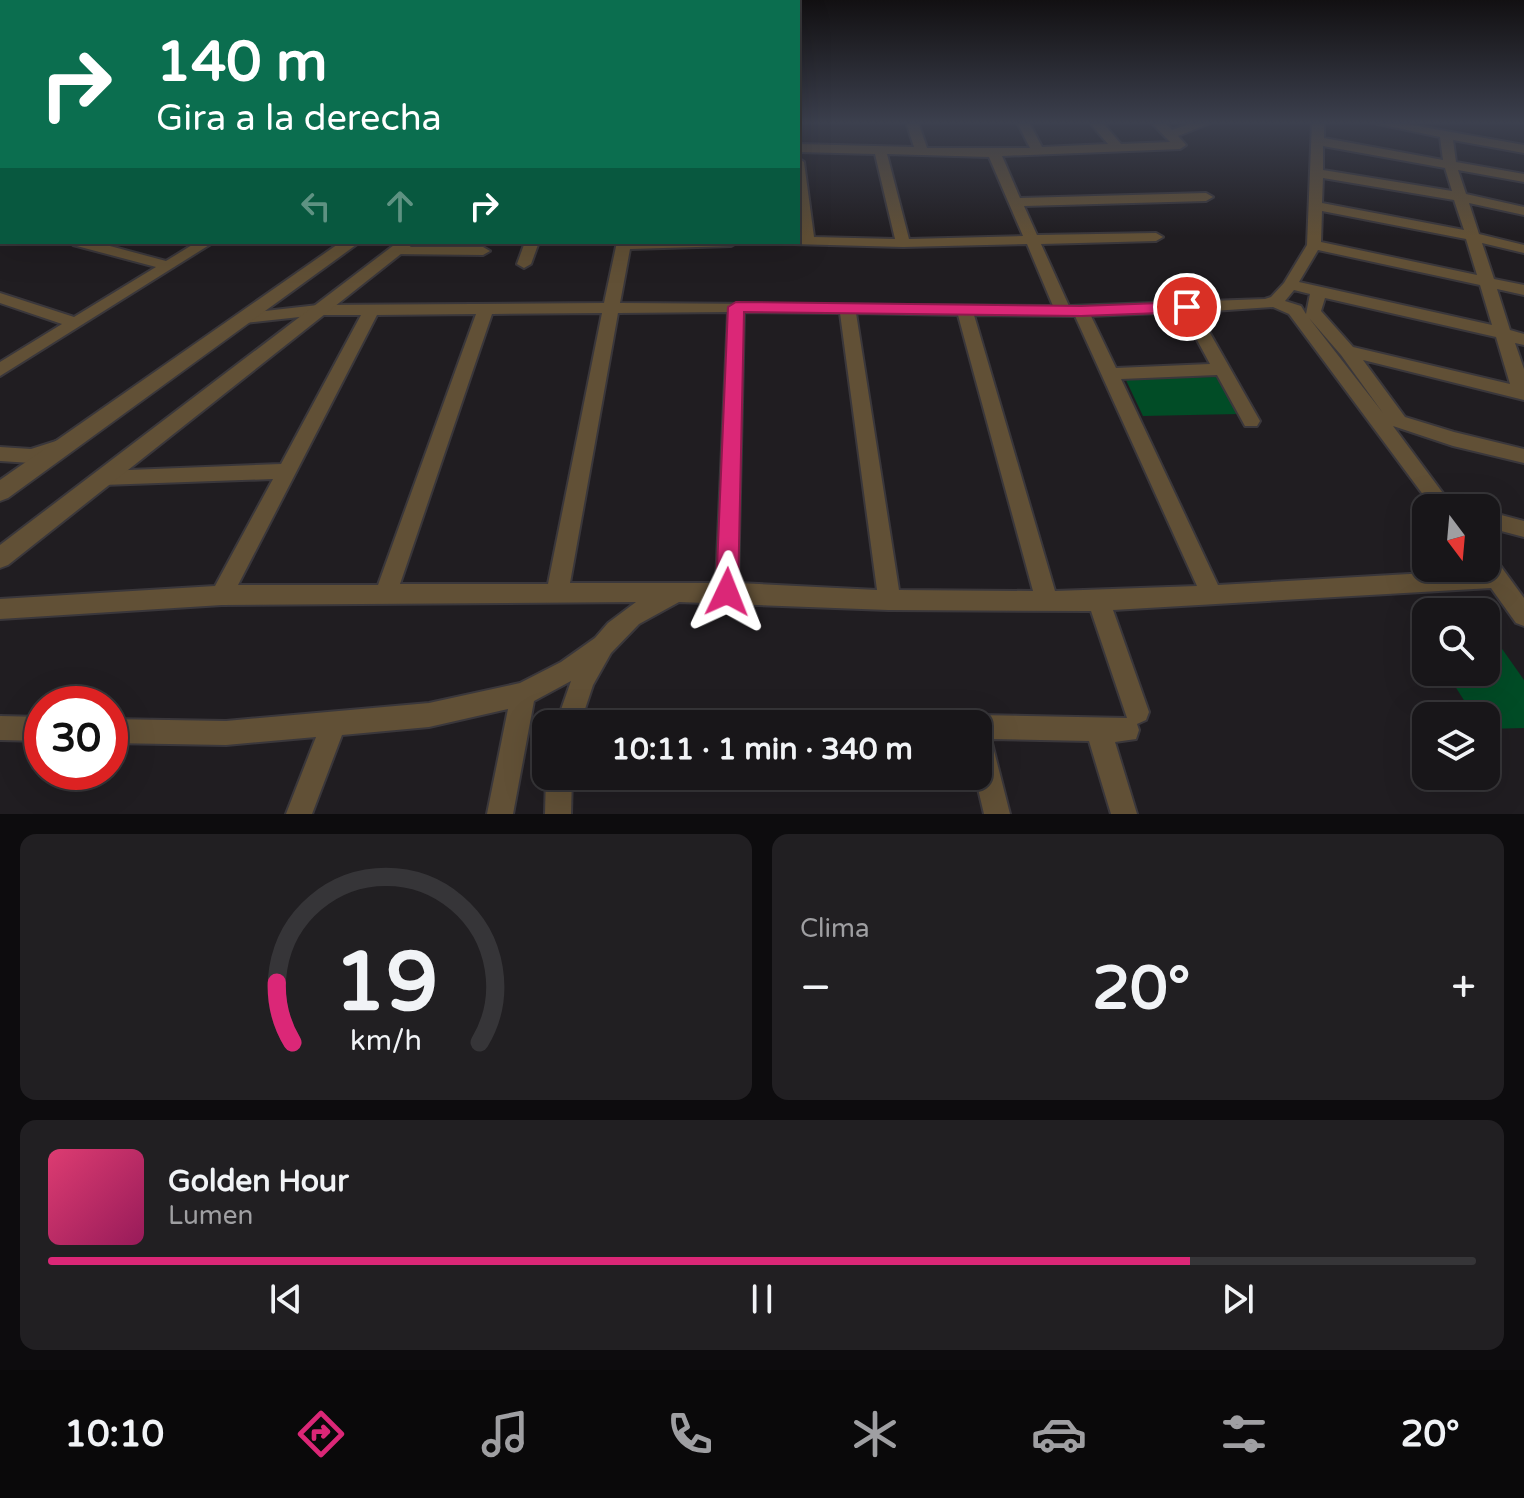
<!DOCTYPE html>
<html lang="es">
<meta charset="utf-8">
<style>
:root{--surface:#181619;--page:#211f22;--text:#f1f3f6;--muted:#9f9fa2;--line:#363538;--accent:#db2777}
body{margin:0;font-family:"Varela Round",sans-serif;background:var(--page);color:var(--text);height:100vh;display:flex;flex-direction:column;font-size:30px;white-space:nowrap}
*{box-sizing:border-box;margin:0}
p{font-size:26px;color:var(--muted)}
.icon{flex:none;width:44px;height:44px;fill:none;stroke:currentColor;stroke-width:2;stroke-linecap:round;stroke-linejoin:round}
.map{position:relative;height:814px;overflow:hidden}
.side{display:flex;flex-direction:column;gap:20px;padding:20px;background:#0d0c0e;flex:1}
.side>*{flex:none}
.banner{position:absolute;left:0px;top:0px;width:800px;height:244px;box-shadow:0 8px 32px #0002,0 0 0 2px var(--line);background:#0b6e4f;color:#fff;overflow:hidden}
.needle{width:52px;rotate:164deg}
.tools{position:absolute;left:1412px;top:494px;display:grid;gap:16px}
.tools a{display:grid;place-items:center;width:88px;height:88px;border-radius:16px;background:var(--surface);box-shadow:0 8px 32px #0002,0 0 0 2px var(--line);font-size:40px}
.speed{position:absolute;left:24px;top:686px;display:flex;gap:16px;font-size:40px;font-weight:700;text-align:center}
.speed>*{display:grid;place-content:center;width:104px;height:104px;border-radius:50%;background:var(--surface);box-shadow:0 8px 32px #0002,0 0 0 2px var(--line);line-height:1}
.speed .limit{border:12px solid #d22;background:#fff;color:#111}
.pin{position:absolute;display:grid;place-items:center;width:68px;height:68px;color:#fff;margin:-34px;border:4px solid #fff;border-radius:50%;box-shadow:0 2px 8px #0007}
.me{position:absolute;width:88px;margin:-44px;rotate:2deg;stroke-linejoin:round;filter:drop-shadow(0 0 6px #0008)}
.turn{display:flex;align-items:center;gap:28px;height:168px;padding:0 24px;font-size:36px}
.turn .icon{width:104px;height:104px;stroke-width:2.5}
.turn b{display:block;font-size:56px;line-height:68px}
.lanes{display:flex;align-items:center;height:76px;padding:0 24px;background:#0003;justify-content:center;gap:40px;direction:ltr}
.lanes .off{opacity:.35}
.big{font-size:60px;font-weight:700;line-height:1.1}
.side .tile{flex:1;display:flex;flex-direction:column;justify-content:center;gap:12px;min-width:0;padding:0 28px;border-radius:16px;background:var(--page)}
.side .dial{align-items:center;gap:0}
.dial svg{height:208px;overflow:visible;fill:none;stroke:var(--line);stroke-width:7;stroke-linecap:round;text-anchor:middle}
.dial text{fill:var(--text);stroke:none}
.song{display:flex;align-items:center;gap:24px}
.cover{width:96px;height:96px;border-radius:12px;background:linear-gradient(135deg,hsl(340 70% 55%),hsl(330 70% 35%))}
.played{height:8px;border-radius:4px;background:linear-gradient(90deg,var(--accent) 80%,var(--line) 80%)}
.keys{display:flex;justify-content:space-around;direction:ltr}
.heat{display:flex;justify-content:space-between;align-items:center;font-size:44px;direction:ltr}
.side .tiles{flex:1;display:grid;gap:20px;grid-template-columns:1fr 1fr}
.tile:last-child{grid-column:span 2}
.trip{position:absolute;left:532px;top:710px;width:460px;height:80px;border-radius:16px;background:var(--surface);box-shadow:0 8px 32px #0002,0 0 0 2px var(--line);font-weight:700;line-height:80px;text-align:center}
.tab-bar{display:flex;height:128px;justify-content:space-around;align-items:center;background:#0a090a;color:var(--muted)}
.tab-bar .icon{width:56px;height:56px}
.tab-bar .on{color:var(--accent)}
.tab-bar b{font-size:36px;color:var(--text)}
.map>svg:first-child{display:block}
.green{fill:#014c26}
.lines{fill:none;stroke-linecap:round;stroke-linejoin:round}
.minor-casing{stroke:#3a373b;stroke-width:4}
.tertiary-casing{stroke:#3a373b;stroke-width:4}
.minor{fill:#615036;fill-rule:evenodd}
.tertiary{fill:#615036;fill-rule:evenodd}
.route{fill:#db2777;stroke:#8e194d;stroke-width:2}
</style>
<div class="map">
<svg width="1524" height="814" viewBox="0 0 1524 814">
<rect width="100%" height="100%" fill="#201d21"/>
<g class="green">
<path d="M1216,377L1239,414L1143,416L1125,378Z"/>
<path d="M1486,626L1524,680V728L1486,729V716H1474L1446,672H1486Z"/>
</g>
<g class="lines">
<g class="minor-casing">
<g id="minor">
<path d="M906,122H918L927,148H1030L1017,122H1029L1042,147L1108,144L1089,122H1102L1121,144L1170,142L1151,122H1164L1172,130L1195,122H1213L1178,136L1186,145L1180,149L1002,156L1020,198L1206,193L1213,197L1206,201L1024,206L1037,235L1156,233L1163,237L1156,241L1041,244L1069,306L1265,299L1271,297L1284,283L1307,245L1312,122H1324V138L1443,160L1440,137L1369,122H1395L1524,145V153L1453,140L1456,162L1524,174V182L1458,170L1466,194L1524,207V215L1469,203L1479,234L1524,245V253L1482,243L1494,279L1524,285V295L1497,289L1510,330L1524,334V345L1515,343L1524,369V400L1363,360L1405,417L1454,432L1524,449V463L1453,446L1393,426L1454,508H1433L1289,314L1273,307L1198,312L1260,421L1257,426H1245L1217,375L1121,379L1218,585L1479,570L1486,568V554L1494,557L1524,598V626L1516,623L1491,588L1113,610L1149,712L1146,720L1137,724L1139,730L1136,739L1115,742L1137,814H1111L1089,741L991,739L1010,814H984L975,776H978V724H967L969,718L978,715L1127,718L1091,611L888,610L679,602L639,624L611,653L593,685L580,724H556L571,681L534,701L513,814H487L508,709L429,727L342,735L312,814H286L316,737L226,745L110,743V719L226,721L429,703L520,683L561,662L595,638L608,623L636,602L222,605L0,619V599L215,586L273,479L103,485L96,483L93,478L96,473L103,471L281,464L361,315H318L245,323L239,322L237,318L239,314L318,305L604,303L617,242H738L731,246L630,249L620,303L1053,306L1027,244L903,247L793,244L791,242H798L799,237L798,158L804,162L814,237L895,239L875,154L798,152V144L914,147ZM1323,146L1445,168L1452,191L1323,170ZM887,154L989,157L1023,236L909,239ZM1323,178L1454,200L1464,230L1322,203ZM1322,211L1466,239L1477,275L1321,242ZM1318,250L1480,285L1492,325L1299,282ZM1294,290L1310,294L1306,314L1301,306L1285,301ZM1325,298L1496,337L1510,384L1353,347L1321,311ZM728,312L716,583H570L618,313ZM744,312L840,313L877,590L738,583ZM1182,312L1210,364L1116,368L1091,316ZM602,313L548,584H400L492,314ZM856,313L958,315L1033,591L899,590ZM476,314L378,585H238L377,315ZM974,315L1075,316L1197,586L1055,591ZM1309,318L1341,355L1383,413Z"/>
<path d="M0,218H2L0,228Z"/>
<path d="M71,242H95L166,261L197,242H214L0,376V362L62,324L0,303V293L74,317L156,267L73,245Z"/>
<path d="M525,242H539L531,264L524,268L517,264Z"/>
<path d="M396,247H483L490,251L483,255L391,254V248Z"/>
<path d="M59,440L66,442L68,447L66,452L31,463L0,461V447L31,449Z"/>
<path d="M1486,511L1524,521V537L1486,527Z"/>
<path d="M0,716L42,717V741L0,740Z"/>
<path d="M546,776H572L571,814H545Z"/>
</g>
</g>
<g class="tertiary-casing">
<g id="tertiary">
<path d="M341,242H360L8,498L0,501V480Z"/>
<path d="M398,242H416L8,565L0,568V545Z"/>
</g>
</g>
<use href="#minor" class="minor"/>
<use href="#tertiary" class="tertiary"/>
</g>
<linearGradient id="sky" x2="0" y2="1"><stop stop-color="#121012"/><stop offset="0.52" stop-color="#3c404e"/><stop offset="1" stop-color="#3c404e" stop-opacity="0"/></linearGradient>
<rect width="1524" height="236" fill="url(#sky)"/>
<path class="route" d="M736,302L1081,306L1187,302L1195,307L1187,312L1081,316L744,312L738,592L735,599L727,601L719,599L716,592L728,307Z"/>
</svg>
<div class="tools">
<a><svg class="needle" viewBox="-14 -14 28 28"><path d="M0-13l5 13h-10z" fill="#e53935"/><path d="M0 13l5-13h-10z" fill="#9f9fa2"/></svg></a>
<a><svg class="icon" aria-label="search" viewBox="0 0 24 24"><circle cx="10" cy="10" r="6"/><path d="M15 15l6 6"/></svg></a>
<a><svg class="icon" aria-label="layers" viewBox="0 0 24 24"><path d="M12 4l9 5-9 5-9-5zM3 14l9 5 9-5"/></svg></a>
</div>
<div class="speed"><div class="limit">30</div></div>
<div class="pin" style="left:1187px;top:307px;background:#d93025"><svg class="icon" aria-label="arrive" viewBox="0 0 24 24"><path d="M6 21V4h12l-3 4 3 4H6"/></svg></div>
<svg class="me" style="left:727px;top:592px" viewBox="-20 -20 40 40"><path d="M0-17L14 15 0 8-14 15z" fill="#db2777" stroke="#fff" stroke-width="4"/></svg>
<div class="trip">10:11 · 1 min · 340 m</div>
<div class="banner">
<div class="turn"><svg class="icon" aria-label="right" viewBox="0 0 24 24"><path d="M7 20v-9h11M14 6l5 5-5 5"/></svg><div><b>140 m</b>Gira a la derecha</div></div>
<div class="lanes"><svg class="icon off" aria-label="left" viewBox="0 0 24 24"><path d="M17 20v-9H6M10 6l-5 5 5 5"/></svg><svg class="icon off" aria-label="ahead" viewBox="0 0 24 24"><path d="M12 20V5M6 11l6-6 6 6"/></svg><svg class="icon" aria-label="right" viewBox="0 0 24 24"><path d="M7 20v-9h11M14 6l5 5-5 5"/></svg></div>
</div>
</div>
<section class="side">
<div class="tiles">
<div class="tile dial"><svg viewBox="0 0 100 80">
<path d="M14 69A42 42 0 1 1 86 69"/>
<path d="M14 69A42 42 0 0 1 8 46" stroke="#db2777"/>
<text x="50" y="56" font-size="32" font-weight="700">19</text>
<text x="50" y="72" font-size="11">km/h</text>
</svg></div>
<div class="tile"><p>Clima</p>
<div class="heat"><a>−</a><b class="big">20°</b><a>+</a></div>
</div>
<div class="tile">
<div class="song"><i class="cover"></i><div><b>Golden Hour</b><p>Lumen</p></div></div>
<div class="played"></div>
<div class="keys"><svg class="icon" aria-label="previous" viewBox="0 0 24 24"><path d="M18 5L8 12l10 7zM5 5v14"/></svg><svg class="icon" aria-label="pause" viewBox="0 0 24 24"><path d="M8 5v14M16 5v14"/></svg><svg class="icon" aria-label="next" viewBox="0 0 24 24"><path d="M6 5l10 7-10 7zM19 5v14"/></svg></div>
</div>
</div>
</section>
<nav class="tab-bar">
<b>10:10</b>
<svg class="icon on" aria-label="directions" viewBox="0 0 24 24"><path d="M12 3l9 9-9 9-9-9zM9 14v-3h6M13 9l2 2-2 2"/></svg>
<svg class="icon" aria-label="music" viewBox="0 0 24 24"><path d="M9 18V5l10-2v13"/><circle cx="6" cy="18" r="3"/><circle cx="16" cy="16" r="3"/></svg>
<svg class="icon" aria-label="phone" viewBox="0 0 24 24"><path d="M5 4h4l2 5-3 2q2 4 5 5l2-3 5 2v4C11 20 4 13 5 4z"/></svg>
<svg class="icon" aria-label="climate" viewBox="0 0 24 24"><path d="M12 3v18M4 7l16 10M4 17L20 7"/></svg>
<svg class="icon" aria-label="car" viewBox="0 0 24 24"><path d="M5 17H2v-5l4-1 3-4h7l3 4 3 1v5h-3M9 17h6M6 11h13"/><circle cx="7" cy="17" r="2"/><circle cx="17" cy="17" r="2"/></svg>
<svg class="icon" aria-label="filters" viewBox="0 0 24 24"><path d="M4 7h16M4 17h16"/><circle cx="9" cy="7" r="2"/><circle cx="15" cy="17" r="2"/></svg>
<b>20°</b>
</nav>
